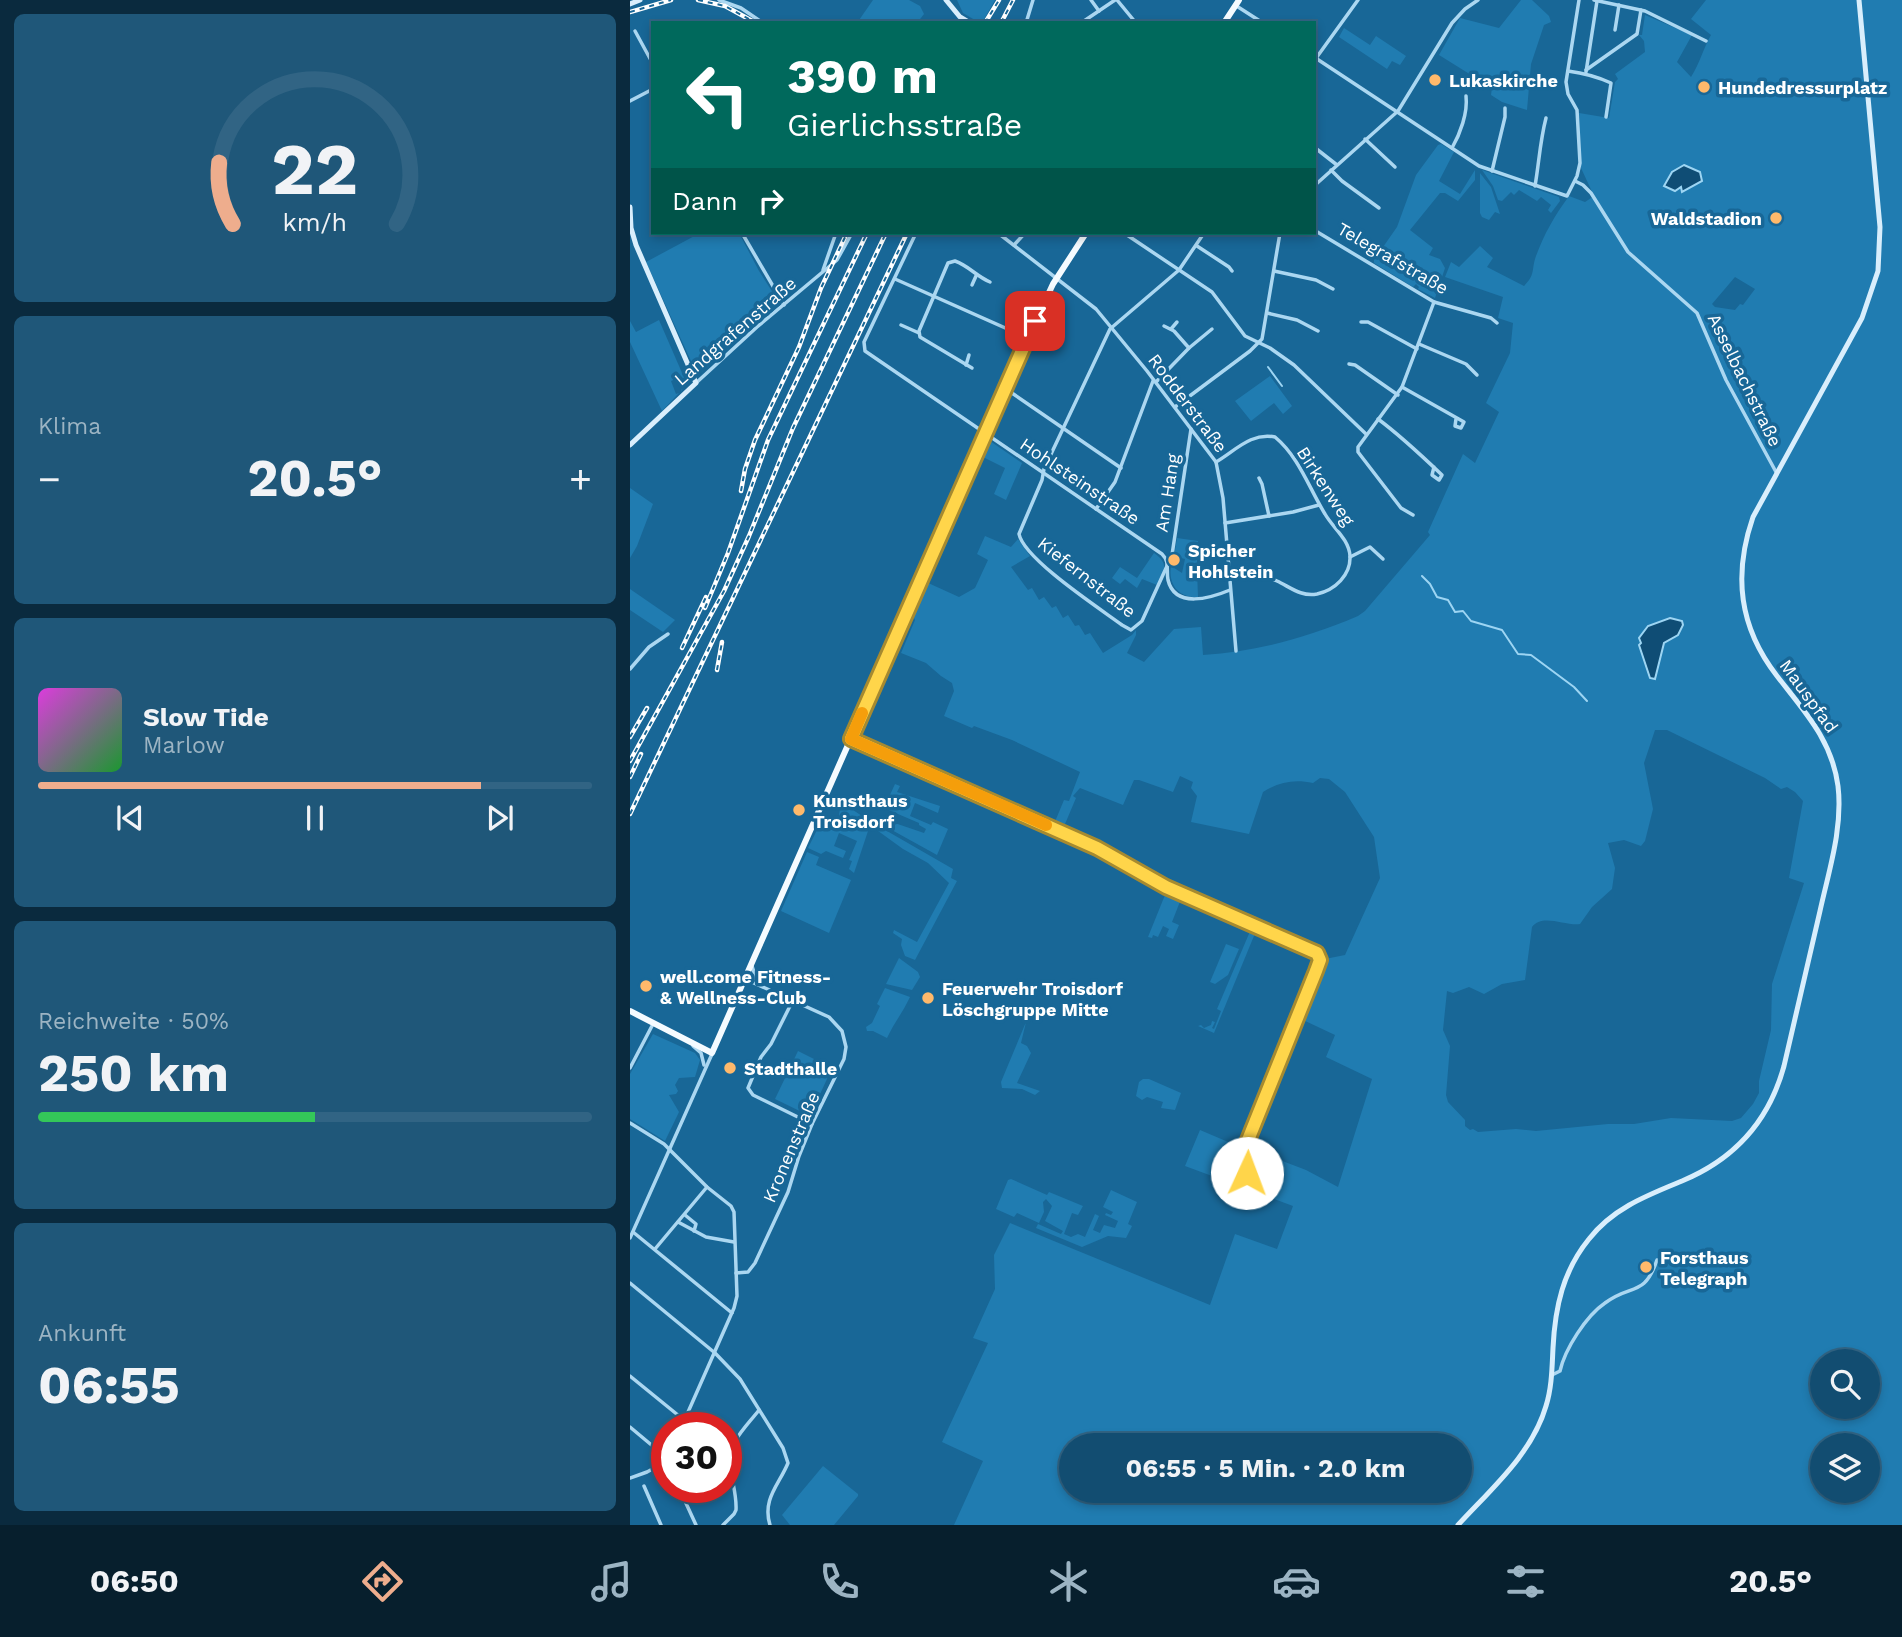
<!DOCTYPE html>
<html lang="de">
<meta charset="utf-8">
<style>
:root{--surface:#124d71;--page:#1f5779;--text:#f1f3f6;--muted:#9cb4c3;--line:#316484;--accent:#eead8d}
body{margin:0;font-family:"Work Sans",sans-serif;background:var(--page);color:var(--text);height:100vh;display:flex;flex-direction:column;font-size:26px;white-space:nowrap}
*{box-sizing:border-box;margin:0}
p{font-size:23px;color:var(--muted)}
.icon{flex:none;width:38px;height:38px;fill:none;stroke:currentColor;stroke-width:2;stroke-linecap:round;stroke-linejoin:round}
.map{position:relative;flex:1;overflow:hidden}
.panel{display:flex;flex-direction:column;gap:14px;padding:14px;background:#0a2a3e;width:630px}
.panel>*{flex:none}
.guide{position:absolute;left:21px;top:21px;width:665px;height:214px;border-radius:0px;box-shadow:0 4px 10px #0003,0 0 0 2px var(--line);background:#00695c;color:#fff;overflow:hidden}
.tools{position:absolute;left:1180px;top:1349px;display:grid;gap:14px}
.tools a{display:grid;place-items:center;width:70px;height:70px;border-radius:50%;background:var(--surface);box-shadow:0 4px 10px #0003,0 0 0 2px var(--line);font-size:35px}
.speed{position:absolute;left:21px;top:1412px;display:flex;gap:14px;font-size:35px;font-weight:700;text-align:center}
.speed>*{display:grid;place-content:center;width:91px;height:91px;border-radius:50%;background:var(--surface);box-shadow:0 4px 10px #0003,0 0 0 2px var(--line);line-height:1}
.speed .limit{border:10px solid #d22;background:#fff;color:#111}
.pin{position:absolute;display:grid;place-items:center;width:60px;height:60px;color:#fff;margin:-30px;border-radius:14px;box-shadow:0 4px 10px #0006}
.me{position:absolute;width:77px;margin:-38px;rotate:2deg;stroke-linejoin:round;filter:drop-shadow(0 0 5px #0008)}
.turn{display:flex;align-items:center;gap:24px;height:147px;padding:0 21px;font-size:32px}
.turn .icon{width:91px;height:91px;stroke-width:2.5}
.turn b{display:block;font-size:49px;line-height:60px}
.then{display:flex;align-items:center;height:66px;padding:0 21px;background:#0003;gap:14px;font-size:26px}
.big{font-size:52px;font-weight:700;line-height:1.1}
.panel .tile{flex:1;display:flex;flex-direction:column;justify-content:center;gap:10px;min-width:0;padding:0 24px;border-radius:10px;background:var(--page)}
.panel .dial{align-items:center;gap:0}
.dial svg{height:182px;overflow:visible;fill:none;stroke:var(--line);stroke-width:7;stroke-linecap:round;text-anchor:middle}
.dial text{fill:var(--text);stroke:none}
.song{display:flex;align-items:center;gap:21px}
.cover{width:84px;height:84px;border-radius:10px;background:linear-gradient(135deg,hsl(300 70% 55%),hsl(130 70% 35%))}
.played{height:7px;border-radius:4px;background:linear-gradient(90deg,var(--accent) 80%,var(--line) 80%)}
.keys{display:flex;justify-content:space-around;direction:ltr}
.heat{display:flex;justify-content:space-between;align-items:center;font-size:38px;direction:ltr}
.charge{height:10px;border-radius:5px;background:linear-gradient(90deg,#34c759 50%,var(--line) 0)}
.trip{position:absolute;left:429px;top:1433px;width:413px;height:70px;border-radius:35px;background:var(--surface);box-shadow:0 4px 10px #0003,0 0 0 2px var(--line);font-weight:700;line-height:70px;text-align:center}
.dock{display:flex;height:112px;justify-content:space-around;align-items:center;background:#071f2d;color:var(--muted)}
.dock .icon{width:49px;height:49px}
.dock .selected{color:var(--accent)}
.dock b{font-size:32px;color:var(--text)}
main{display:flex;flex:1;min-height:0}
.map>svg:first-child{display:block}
.green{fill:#207cb1;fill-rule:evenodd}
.water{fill:#0f4d75;stroke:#9dd5f3;stroke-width:2}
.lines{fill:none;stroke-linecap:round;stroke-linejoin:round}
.stream{stroke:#9dd5f3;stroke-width:2}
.street{stroke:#abd7f1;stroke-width:3.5}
.secondary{stroke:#d9eefc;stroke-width:5}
.primary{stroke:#f5fbff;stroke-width:6}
.rail-casing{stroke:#fff;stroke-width:4.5}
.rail{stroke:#186797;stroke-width:2;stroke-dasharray:5;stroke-linecap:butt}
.route-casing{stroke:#a68a30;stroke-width:18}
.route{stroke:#ffd54a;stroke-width:12}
.slow{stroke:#f59e0b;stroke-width:12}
.poi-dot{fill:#ffb96b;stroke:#186797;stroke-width:2.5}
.labels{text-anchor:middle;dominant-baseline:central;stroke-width:7;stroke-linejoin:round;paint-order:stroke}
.poi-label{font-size:18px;font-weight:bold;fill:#fff;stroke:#186797;text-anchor:start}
.street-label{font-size:18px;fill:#fff;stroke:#186797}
</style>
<main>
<section class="panel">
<div class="tile dial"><svg viewBox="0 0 100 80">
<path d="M14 69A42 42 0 1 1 86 69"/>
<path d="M14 69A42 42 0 0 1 8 42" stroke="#eead8d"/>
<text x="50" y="56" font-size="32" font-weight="700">22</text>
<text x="50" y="72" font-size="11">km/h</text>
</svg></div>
<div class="tile"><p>Klima</p>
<div class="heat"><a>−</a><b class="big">20.5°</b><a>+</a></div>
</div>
<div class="tile">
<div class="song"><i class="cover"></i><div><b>Slow Tide</b><p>Marlow</p></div></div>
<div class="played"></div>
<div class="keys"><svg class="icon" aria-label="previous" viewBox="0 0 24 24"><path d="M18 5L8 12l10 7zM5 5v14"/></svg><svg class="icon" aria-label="pause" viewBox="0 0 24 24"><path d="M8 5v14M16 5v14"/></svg><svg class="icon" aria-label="next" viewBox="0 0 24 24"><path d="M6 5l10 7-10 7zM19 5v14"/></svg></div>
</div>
<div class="tile"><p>Reichweite · 50%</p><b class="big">250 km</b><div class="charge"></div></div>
<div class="tile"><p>Ankunft</p><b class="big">06:55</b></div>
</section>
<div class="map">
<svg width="1272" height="1525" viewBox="0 0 1272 1525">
<rect width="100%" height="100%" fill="#186797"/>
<g class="green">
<path d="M243,0H279L290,6L294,14L287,23H227Z"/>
<path d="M327,0H365L352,23H350L333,13Z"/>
<path d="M891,0H902L919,16L921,22L914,25L901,64L897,110L872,102L861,95L862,88L809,55L830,18L869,28Z"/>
<path d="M1076,0H1272V1525H324L353,1461L312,1442L358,1343L343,1338L365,1289L364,1255L380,1223L580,1305L605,1234L647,1249L663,1206L555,1166L570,1130L610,1147L601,1168L602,1175L610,1182L620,1177L621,1169L618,1160L626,1151L676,1170L708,1187L742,1079L696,1057L705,1035L671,1019L695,959L715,955L750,878L744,837L715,792L699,779L690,778L683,783C664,779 649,782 633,792L619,834L561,822L567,796L561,788L563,782L550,776L543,792L509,780H504L493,805L450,788L443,796L446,798L435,824L431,823L429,826L424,824L434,800L439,801L450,772L382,740L344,726L342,728L314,716L324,691L322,683L311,676L296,663L271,653L285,620L282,614L296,582L329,597L345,588L358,560L347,554L355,536L381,547L388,539L400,556L381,567L398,590L402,588L409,600L414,597L422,608L426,606L433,618L438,615L445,626L449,625L455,635L460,633L473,653L502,635L506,630V635L497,653L514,662L544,629L571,627L573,655C629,651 676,638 728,616L735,611L800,535L798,532L833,454L845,463L869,412L856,403L880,353L883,323L868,318L873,297L815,277L821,262L829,267L850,246L863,258L857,267L894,286C906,274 901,270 906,256C914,234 925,215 939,196L955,202L964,196L951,168L949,113L979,118L985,82L988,79L985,74L1015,52L1014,41L1009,35H1012L1015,15L1062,35L1047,62L1061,77C1070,63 1073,49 1081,35L1061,19ZM1055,165L1069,172L1071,181L1052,192L1051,187L1045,191L1038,187L1037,179L1042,172ZM1105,277L1125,289L1113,305L1110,304L1105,310L1085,307L1082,304ZM1018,626H1053L1048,635L1034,643L1025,679L1011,643ZM1025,730H1037L1135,778L1151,789L1157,787L1165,792L1173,801L1159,878L1174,883L1142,984L1141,1030L1129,1081V1093L1123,1104L1111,1118L1102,1121L1041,1118L1004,1124H978L906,1131L886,1129L848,1132L843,1129L840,1130L835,1126V1120L818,1102L816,1095L820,1046L813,1030L817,991L823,993L839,987L854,994L872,984L895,980L902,927C912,913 935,926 950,924L962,907L982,889L985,868L978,843L994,840L1011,846L1015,841L1023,809L1014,763ZM1192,1362H1237V1407H1192ZM441,1446H830V1491H441ZM1192,1446H1237V1491H1192Z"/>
<path d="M714,28L740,45L746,36L776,56L770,65L762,61L757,69L709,37Z"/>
<path d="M811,144L824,152L809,181L830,194L845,170V180L828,201L815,193H810L780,230L803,248L799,255L810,259L815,268L805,298L788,289L789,287L786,284L783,287L744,263V260L767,227L786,175L808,145Z"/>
<path d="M852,170L929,197L930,201L921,213L918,210L921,205L911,197L907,201L889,190L884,195L881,192L872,201L868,200L863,186Z"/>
<path d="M850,173L861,187L870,214L865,212L859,220L852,217L850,213Z"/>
<path d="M70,233H109L129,271L147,299L146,306L72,372L68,373L65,370L16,262Z"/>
<path d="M29,320L56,382L51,392L52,388L48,378L41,381L46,394L49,393L32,411L0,342V321L6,332Z"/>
<path d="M640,376L662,406L653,414L644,403L621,421L605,401Z"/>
<path d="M360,441L392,463L376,500L364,494L375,468L353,457Z"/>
<path d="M0,488L23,504L7,546L0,558Z"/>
<path d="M547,538L568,541L567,570L568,597C549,598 538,585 541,566L552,573L555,559L544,556Z"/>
<path d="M524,553C540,564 534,571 527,585L512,579L507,588L495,579L490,584L482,578L490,567L507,578Z"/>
<path d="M0,589L45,620L33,632L0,610Z"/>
<path d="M265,784L270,786L267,792L310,806L308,813L285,803L280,816L301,825L303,822L318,829L307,855L251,824L250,818L294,833L296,829L289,825V823L254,808Z"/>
<path d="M202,796L241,822L224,873L219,869L222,861L219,860L227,841L209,833L204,846L216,851L213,858L196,851L191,854L178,848L188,828L194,830L195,827L199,828L201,824L207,826L211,817L209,815L210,809L199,802Z"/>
<path d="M250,827L323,869L321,878L327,881L285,960L275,956L271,945L272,939L263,933L264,930L287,942L319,883L298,863L273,849L244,828Z"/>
<path d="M177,852L189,857L186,865L221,880L199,933L151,911Z"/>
<path d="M538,894L551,899L542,922L549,925L543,939L536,936L539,929L533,926L528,937L523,935L522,938L518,937L535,895Z"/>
<path d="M621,929L626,931L584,1033L568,1026L571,1025L574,1028L581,1025L582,1021L585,1022L582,1028L584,1029L591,1011L587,1009Z"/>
<path d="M596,944L609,949L598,975L585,984L580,982Z"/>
<path d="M269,958L288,972L290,977L282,990L256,984Z"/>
<path d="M255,988L280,997C273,1012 264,1023 257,1038L243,1031H237L236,1027L242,1023L250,1006L247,1004Z"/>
<path d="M396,1022L391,1043L397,1046L401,1053L387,1083L410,1091L405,1095L392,1089L372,1088L371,1082Z"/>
<path d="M23,1034L65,1053L70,1060L65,1077L49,1078L45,1085L48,1091L46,1094L39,1095L49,1112L35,1141L0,1119V1074Z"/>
<path d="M168,1051L202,1068L180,1116L145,1099Z"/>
<path d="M513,1079H519L551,1093L545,1110L531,1108L533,1102L517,1097L512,1100L506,1096L509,1082Z"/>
<path d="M381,1179L417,1195L419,1192L453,1206L448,1215L442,1213L434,1234L441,1237L448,1234L455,1237L465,1214L469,1216L463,1230L470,1233L474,1225L485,1228L488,1221L475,1215L476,1213L481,1215L483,1212L473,1207L481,1190L507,1202L498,1224L502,1226L496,1238L478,1236L452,1247L406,1228L408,1224L431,1234L433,1231L415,1221L422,1206L416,1199L413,1202L414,1212L409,1223L387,1213L384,1217L366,1209L378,1180Z"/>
<path d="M193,1466L228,1494V1496L204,1525H160L152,1515Z"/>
</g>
<g class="water">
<path d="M1054,165L1070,172L1072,181L1052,192L1051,187L1045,191L1034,186L1042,172Z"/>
<path d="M1040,618L1052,621L1053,625L1048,635L1034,643L1025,679L1020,678L1009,645L1011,643L1009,638L1018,626Z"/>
</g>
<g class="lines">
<g class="stream">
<path d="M638,367L652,386"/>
<path d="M792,576L800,584L807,597L818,600L825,612L833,611L841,621L872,630L888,654L901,655L944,687L957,701"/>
</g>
<g class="street">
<path d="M89,0L111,8L133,23"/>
<path d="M461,0L469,11"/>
<path d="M487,0L506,23"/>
<path d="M964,0L1015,11L1076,41"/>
<path d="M605,5L633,23"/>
<path d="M396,23L403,0"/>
<path d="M451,23L485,0"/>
<path d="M985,30L989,5"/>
<path d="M5,31L23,64"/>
<path d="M684,57L849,166L937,196L947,176L950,163L947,110L938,94L936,82L949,0"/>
<path d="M684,61L728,0"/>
<path d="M956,70L1007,34L1011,10"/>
<path d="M938,71C953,73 968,77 981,83L976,117"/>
<path d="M956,72L967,1"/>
<path d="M0,101L23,89"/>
<path d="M735,139L765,167"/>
<path d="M684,147L707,165"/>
<path d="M822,148C830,134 838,113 836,96"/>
<path d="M701,170L712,181L749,208"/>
<path d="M862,171L875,117V108"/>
<path d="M945,181L953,185L961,193L998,252L1067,313L1096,380L1146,472"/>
<path d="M684,186L768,111L822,23L835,9L848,0"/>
<path d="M905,186C909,163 910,141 916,118"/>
<path d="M684,230L804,302L861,318L867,323"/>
<path d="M112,233L154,305"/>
<path d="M286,233L234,342L235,351L532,554C540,562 536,569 538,580C545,609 581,598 600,590"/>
<path d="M368,233L466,309L517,371L586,462L593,498L606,651"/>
<path d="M494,233L582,292L615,336L640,348L664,365L736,434"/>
<path d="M384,245L395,233"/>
<path d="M567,246L599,267L602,271"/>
<path d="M193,270L206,233"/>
<path d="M644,271L686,280L703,289"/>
<path d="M265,279L398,338"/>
<path d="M342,285L346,276"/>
<path d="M637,313L667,320L688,331"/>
<path d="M731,322H738L787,349"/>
<path d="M271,325L289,333"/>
<path d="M541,329L547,322"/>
<path d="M789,344L836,364L847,375"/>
<path d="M559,348L582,329"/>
<path d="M719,364L725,365L768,395"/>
<path d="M336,365L339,355"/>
<path d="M342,368L290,337L289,331L318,263L325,261C339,266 346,276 360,282"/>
<path d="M526,382L559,348L544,331L534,326"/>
<path d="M66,383L127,327L207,260L222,233"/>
<path d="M772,387L834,422L831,428L825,426L826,419"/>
<path d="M376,389L491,468"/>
<path d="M545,407L620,351L632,339L650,233"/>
<path d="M748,419C771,436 791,455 812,475L809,480L802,475L804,467"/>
<path d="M561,429L542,555L512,621L501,630L492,625C469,608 394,559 389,534L412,480L414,469L480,329L549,270L574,233"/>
<path d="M586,462C605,451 621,432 645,437C669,457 679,488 695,514C703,528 719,539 720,556C721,575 705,590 687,594C671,597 660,587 647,581C632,574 616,571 599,575"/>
<path d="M629,478L632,484L639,516"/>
<path d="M466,509L485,482L523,381"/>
<path d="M783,515L771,508L728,452V447L772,387L804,302"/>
<path d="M595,523L663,512L689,505"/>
<path d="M720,557L740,547L753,559"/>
<path d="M0,669L19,647L38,634"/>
<path d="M221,739L467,848L536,887L687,953L690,960L686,971L606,1170V1175L610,1178L617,1173L612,1155"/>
<path d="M122,966L127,982"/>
<path d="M163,1000L141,1044L131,1057L118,1088L123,1095L182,1124"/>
<path d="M63,1046L71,1053L74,1065"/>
<path d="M0,1068L23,1024"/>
<path d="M0,1123L34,1144L77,1187L101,1206L104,1212L107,1296L104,1308L51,1428"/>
<path d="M55,1215L66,1224L64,1231"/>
<path d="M48,1222L76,1237L104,1242"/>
<path d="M3,1232L102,1313"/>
<path d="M0,1238L82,1054"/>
<path d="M25,1249L77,1187"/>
<path d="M106,1273L118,1272L125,1263L158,1192L169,1156L182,1124L214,1059L216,1047L212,1031L199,1017L115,979"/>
<path d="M0,1283L85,1353L110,1379L153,1448L158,1463C149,1485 132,1499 140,1525"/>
<path d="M922,1375L930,1371C935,1349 956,1316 975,1303C1001,1283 1014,1298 1027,1260"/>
<path d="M0,1376L54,1420"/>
<path d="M0,1427L37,1458"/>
<path d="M0,1478L17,1472L37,1461"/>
<path d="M14,1486L31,1525"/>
<path d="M49,1488L66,1525"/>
<path d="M93,1525L104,1514L106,1510C107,1494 101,1479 100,1464C98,1442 117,1426 129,1410"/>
</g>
<g class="secondary">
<path d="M316,0L330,17L340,23"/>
<path d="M0,4L10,0"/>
<path d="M0,207L1,228L6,245L66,383L0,445"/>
<path d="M828,1525C861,1489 902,1454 916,1406C922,1387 922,1367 923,1348C925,1307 933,1271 959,1239C983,1208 1018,1195 1052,1181C1105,1159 1139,1121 1154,1066C1166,1014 1178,963 1190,911C1199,870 1213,828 1208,786C1202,740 1174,711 1147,676C1109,627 1103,575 1123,517L1232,318L1248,271L1250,227L1229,0"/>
</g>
<g class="primary">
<path d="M594,23L609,0"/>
<path d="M0,1011L82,1053L395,344L423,284L456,233"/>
</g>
<g class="rail-casing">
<g id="rail">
<path d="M68,0L95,6L126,23"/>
<path d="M0,12L41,0"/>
<path d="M355,23L369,0"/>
<path d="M371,23L383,0"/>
<path d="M111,491L115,469L125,440L169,347L191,288L217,233"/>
<path d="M75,608L98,553L138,440L237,233"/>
<path d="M52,648L76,597"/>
<path d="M87,670L92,642"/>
<path d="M0,737L17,708"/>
<path d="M0,761L94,591L119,536L163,428L256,233"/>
<path d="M0,777L11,754"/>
<path d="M0,814L277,233"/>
</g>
</g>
<use href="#rail" class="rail"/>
</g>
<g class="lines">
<g class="route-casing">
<path id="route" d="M405,321L221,739L467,848L536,887L687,953L690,960L686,971L612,1155L617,1173"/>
</g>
<use href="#route" class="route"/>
<path class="slow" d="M232,713L221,739L416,825"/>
</g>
<g class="poi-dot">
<circle cx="805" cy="80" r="7"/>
<circle cx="1074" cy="87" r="7"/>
<circle cx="1146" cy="218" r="7"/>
<circle cx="544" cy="560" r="7"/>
<circle cx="169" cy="810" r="7"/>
<circle cx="16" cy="986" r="7"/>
<circle cx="298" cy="998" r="7"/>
<circle cx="100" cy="1068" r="7"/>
<circle cx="1016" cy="1267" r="7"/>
</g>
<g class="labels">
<g class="poi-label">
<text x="819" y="80">Lukaskirche</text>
<text x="1088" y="87">Hundedressurplatz</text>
<text x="1132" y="218" text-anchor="end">Waldstadion</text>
<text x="558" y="550">Spicher<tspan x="558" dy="21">Hohlstein</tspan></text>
<text x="183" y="800">Kunsthaus<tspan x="183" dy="21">Troisdorf</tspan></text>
<text x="30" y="976">well.come Fitness-<tspan x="30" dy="21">&amp; Wellness-Club</tspan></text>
<text x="312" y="988">Feuerwehr Troisdorf<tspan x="312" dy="21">Löschgruppe Mitte</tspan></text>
<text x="114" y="1068">Stadthalle</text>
<text x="1030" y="1257">Forsthaus<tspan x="1030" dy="21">Telegraph</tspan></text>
</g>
<g class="street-label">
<text transform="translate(763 258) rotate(30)">Telegrafstraße</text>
<text transform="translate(105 331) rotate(-41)">Landgrafenstraße</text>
<text transform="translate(1115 380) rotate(64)">Asselbachstraße</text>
<text transform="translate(558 403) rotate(53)">Rodderstraße</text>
<text transform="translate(450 481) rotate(34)">Hohlsteinstraße</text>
<text transform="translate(696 486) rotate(57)">Birkenweg</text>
<text transform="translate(537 493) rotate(-81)">Am Hang</text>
<text transform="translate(457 577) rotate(38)">Kiefernstraße</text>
<text transform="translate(1179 696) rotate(54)">Mauspfad</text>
<text transform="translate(161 1147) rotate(-67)">Kronenstraße</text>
</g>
</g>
</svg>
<div class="tools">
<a><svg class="icon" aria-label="search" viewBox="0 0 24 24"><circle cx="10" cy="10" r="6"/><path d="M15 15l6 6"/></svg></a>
<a><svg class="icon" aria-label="layers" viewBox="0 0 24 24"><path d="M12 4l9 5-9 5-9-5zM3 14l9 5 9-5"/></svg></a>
</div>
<div class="speed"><div class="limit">30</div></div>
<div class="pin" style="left:405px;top:321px;background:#d93025"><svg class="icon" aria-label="arrive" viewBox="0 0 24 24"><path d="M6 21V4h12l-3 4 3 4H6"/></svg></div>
<svg class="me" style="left:617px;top:1173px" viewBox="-20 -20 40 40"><circle r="19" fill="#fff"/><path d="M0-13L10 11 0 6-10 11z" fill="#ffd54a"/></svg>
<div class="trip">06:55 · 5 Min. · 2.0 km</div>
<div class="guide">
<div class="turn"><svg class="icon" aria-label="left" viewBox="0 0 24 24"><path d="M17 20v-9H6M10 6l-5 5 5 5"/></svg><div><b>390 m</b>Gierlichsstraße</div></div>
<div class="then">Dann<svg class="icon" aria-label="right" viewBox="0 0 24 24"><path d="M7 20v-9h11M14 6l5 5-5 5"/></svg></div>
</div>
</div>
</main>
<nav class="dock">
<b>06:50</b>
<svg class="icon selected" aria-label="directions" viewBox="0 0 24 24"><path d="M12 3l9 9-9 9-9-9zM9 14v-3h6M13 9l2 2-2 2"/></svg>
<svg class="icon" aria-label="music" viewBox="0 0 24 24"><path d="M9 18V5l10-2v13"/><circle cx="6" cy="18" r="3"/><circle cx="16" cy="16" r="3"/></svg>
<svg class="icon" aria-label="phone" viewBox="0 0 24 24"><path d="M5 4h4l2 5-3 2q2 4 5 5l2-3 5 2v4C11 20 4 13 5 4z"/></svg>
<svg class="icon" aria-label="climate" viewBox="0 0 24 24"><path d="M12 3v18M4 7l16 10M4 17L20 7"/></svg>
<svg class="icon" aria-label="car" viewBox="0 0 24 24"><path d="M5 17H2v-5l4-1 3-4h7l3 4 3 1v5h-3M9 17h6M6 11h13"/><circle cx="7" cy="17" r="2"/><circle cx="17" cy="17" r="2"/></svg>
<svg class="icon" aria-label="filters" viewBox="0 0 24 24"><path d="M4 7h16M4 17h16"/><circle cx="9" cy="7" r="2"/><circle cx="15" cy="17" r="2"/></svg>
<b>20.5°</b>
</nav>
